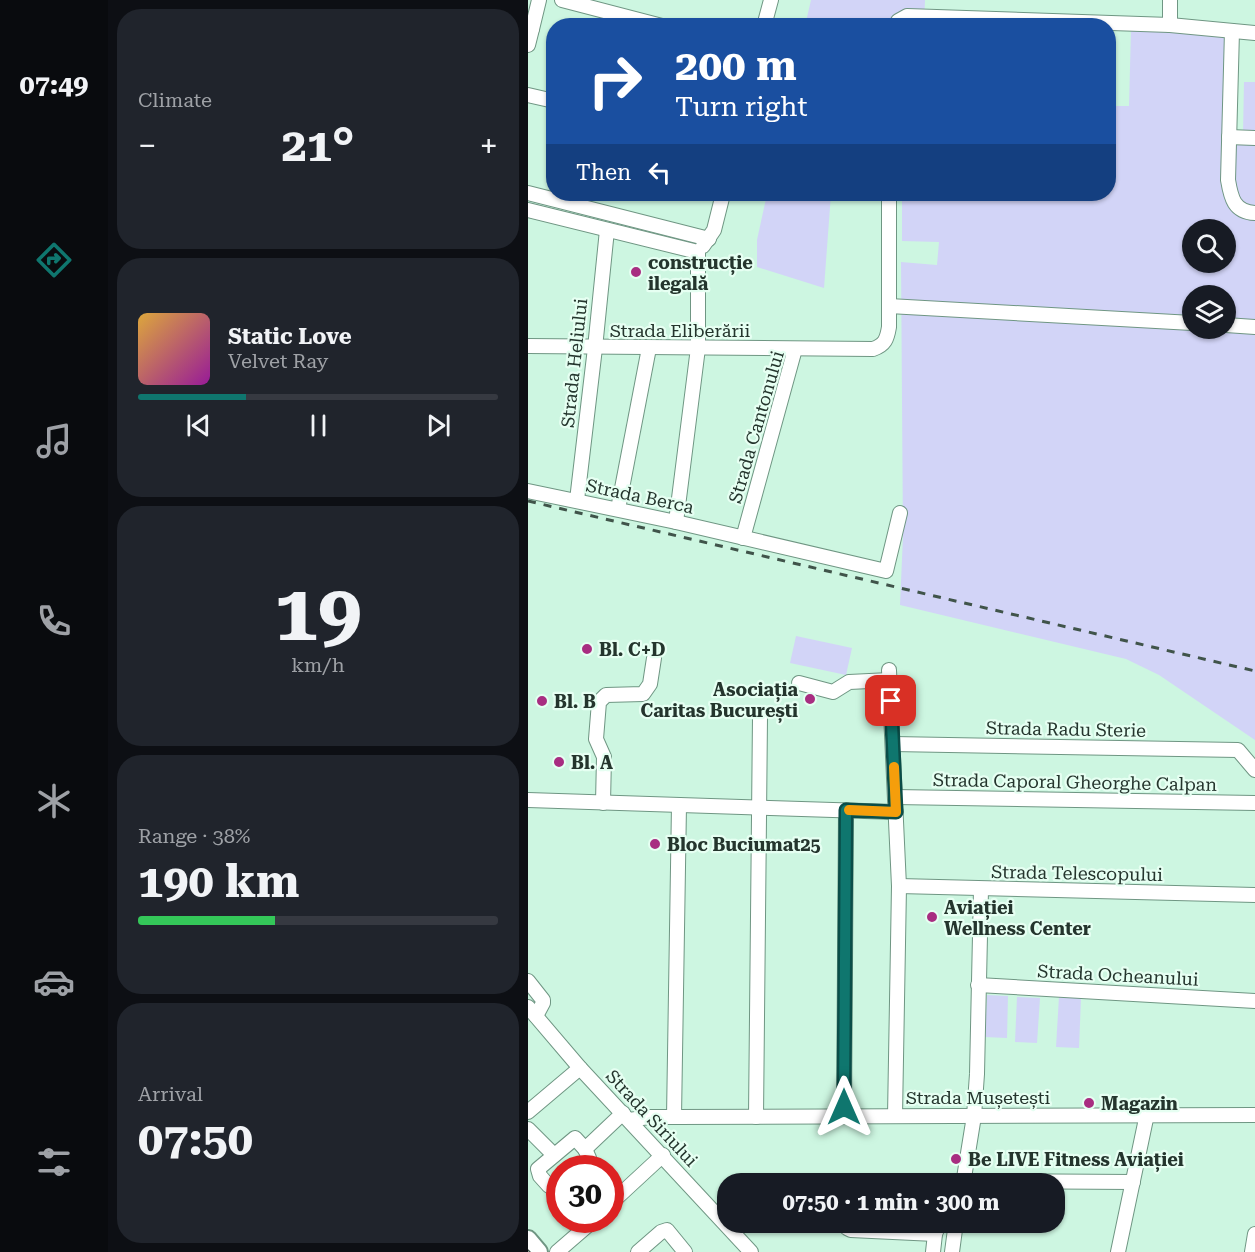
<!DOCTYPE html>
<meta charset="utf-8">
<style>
:root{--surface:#171b24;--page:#20242c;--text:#f1f3f6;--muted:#9ea1a6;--line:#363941;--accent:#0f766e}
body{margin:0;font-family:"Roboto Serif",serif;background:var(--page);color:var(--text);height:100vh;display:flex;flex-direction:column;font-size:22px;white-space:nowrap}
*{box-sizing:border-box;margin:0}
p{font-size:20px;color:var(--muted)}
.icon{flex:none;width:33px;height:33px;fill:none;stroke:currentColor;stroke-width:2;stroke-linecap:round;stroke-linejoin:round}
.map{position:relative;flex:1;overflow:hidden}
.drawer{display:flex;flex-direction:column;gap:9px;padding:9px;background:#0d0f14;width:420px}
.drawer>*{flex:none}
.top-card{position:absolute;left:18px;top:18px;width:570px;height:183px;border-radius:24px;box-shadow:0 2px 4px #0004;background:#1a4fa0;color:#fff;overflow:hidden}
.buttons{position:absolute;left:654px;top:219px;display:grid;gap:12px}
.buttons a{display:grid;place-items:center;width:54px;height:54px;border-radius:50%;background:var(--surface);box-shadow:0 2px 4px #0004;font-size:30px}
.speed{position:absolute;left:18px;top:1155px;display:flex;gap:12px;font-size:30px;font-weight:700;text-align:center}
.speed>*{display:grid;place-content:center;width:78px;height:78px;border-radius:50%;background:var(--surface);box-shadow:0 2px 4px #0004;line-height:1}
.speed .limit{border:9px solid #d22;background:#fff;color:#111}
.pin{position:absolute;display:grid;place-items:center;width:51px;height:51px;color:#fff;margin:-26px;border-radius:12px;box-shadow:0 3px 9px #0006}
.me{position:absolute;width:66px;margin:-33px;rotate:0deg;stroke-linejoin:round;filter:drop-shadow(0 0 4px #0008)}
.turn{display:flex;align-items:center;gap:21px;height:126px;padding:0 30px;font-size:27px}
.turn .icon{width:78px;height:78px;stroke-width:2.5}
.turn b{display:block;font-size:42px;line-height:51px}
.then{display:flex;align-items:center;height:57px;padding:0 30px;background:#0003;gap:12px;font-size:22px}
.big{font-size:45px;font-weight:700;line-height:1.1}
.drawer .widget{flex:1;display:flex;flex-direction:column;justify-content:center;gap:9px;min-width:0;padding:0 21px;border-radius:24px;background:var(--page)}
.drawer .dial{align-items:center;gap:0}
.dial b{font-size:78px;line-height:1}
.song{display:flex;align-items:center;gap:18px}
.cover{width:72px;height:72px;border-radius:9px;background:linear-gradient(135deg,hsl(40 70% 55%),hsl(300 70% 35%))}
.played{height:6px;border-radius:3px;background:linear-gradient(90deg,var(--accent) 30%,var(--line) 30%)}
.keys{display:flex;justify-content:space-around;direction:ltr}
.heat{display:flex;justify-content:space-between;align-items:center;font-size:33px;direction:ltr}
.charge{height:9px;border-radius:4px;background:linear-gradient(90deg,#34c759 38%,var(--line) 0)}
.trip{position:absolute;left:189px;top:1173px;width:348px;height:60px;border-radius:24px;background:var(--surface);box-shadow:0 2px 4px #0004;font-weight:700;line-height:60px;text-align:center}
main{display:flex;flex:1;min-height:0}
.tabs{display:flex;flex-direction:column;width:108px;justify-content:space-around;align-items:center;background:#090b0e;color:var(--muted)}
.tabs .icon{width:42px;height:42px}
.tabs .current{color:var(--accent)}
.tabs b{font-size:27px;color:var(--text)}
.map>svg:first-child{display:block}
.green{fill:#d2d4f7;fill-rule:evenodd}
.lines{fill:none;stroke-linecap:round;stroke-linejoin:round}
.minor-casing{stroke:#6f9683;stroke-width:16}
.major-casing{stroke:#6f9683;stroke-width:20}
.minor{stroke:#fff;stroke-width:14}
.major{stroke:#fff;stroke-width:16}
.tram{stroke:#40544a;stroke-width:1.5}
.rail{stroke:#40544a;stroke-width:3;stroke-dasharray:8 8;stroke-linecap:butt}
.route-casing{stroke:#0a4d48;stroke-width:15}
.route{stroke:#0f766e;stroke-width:10}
.slow{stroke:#f59e0b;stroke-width:10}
.poi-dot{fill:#a82d81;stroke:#e6fff2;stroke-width:2}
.labels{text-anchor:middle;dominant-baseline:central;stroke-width:4.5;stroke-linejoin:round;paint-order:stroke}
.poi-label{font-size:18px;font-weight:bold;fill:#24352d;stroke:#e6fff2;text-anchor:start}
.street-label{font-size:18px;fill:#24352d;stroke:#e6fff2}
</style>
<main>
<nav class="tabs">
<b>07:49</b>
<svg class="icon current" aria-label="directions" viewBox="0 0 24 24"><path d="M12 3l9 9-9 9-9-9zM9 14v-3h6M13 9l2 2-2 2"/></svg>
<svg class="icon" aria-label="music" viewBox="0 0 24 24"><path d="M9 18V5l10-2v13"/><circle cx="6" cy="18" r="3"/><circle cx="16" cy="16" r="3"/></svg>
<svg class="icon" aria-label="phone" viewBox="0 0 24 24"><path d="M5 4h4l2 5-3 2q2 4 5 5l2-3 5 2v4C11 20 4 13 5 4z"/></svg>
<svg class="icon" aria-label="climate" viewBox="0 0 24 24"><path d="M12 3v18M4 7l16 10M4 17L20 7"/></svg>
<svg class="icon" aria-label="car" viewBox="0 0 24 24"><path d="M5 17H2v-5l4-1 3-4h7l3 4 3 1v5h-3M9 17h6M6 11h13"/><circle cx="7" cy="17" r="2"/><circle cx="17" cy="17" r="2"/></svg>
<svg class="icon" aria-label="filters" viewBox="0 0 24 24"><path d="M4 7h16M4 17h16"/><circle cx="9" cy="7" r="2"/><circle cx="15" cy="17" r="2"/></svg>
</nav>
<section class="drawer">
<div class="widget"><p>Climate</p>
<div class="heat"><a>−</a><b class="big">21°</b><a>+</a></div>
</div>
<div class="widget">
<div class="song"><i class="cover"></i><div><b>Static Love</b><p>Velvet Ray</p></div></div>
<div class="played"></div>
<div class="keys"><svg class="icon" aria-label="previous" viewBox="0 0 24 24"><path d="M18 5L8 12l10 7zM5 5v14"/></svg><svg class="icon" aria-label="pause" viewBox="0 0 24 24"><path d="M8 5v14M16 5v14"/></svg><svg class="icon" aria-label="next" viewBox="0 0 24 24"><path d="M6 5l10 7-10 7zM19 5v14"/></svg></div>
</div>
<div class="widget dial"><b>19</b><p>km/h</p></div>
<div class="widget"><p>Range · 38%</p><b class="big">190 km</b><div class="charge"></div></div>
<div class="widget"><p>Arrival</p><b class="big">07:50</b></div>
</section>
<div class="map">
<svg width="727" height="1252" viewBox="0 0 727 1252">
<rect width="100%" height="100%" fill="#cdf6e1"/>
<g class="green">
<path d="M283,0H397L396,25L449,26H277Z"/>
<path d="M603,29L701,37L698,141L727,142V740L631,675L598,659L372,605L375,536L373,262L409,265L411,242L374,241V194H580L581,106H601ZM664,230H698V262H664ZM664,296H698V328H664Z"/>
<path d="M716,82H727V135L715,134Z"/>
<path d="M239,194H303L296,288L229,267V240Z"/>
<path d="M268,636L324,648L318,675L262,663Z"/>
<path d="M459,995L480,996L479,1038L457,1037Z"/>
<path d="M489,997L512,998L509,1043L487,1042Z"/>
<path d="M531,997L553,998L551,1048L528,1047Z"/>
</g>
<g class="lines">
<g class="minor-casing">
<g id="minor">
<path d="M34,0L134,26"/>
<path d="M642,25V0"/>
<path d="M236,26L243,0"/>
<path d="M368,26L370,21L379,16L642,25L727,33"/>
<path d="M0,28L4,29L11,0"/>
<path d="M704,31L700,180C703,198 706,212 727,213"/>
<path d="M0,45L4,29"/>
<path d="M0,95L26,101"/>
<path d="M701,137L727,138"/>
<path d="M0,193L181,239"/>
<path d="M0,210L170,252"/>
<path d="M175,246L186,230L195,194"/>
<path d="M361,306L664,323"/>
<path d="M698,325L727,327"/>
<path d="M0,346L345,349C357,345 359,339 361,327V194"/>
<path d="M0,491L148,522L358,571L372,513"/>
<path d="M49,500L67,348L79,230"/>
<path d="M90,509L121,348"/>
<path d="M148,522L170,348V252"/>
<path d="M215,538L267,349"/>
<path d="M361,670L371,886L367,1116"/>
<path d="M271,683L305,692L321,682L362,680"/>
<path d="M365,744L710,750L727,770"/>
<path d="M367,797L727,803"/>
<path d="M0,800L368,812"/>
<path d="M75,803L76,757L68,739L71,702L78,695L115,694L122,684L126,658"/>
<path d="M371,886L727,895"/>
<path d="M0,981L15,1000V1003L8,1016"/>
<path d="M450,985L727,1001"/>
<path d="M0,1007L52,1068L223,1252"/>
<path d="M0,1112L52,1068"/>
<path d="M316,1116L318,810"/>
<path d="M146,1117L151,805"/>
<path d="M228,1117L232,717"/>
<path d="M102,1120L120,1117H146L727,1115"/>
<path d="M0,1129L26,1155"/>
<path d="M53,1168L61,1158L57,1149"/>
<path d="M435,1181L605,1182"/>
<path d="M386,1184L398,1182L405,1184"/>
<path d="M435,1184L446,1116L449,1074L453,889"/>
<path d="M32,1187L21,1186L12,1176L10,1169L47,1138L57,1149L95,1113"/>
<path d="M82,1204L135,1155"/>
<path d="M317,1222L319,1228L323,1230L407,1234"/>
<path d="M29,1252L66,1220"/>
<path d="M110,1252L133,1232L139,1230L157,1252"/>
<path d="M405,1252L407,1234L412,1222"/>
<path d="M424,1252L428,1222"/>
<path d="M590,1252L619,1114"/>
<path d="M724,1252L727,1234"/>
</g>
</g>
<g class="major-casing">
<path id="major" d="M0,1239L11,1252"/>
</g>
<use href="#minor" class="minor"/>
<use href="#major" class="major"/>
<path class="tram" d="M0,1250L2,1252"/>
<path class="rail" d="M0,501L727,671"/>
</g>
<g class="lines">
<g class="route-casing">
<path id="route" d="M316,1107L318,810L368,812L363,701"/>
</g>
<use href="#route" class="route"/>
<path class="slow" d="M321,810L368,812L366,767"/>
</g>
<g class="poi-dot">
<circle cx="108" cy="272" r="6"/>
<circle cx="59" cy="649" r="6"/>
<circle cx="282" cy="699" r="6"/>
<circle cx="14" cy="701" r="6"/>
<circle cx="31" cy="762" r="6"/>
<circle cx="127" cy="844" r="6"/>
<circle cx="404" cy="917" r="6"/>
<circle cx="561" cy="1103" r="6"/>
<circle cx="428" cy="1159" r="6"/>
</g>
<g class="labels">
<g class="poi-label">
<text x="120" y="262">construcție<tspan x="120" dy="21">ilegală</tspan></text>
<text x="71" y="649">Bl. C+D</text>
<text x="270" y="689" text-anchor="end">Asociația<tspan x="270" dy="21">Caritas București</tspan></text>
<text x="26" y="701">Bl. B</text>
<text x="43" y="762">Bl. A</text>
<text x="139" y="844">Bloc Buciumat25</text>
<text x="416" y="907">Aviației<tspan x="416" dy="21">Wellness Center</tspan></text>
<text x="573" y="1103">Magazin</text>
<text x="440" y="1159">Be LIVE Fitness Aviației</text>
</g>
<g class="street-label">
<text x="152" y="330">Strada Eliberării</text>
<text transform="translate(46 363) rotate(-84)">Strada Heliului</text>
<text transform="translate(228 427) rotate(-74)">Strada Cantonului</text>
<text transform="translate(112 496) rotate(12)">Strada Berca</text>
<text transform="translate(538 729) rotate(1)">Strada Radu Sterie</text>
<text transform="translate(547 782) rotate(1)">Strada Caporal Gheorghe Calpan</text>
<text transform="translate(549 873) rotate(1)">Strada Telescopului</text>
<text transform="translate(590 975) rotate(3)">Strada Ocheanului</text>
<text x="450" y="1097">Strada Mușetești</text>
<text transform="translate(124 1118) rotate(47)">Strada Siriului</text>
</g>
</g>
</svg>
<div class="buttons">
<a><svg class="icon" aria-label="search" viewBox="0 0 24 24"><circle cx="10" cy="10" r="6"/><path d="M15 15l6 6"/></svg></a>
<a><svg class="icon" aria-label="layers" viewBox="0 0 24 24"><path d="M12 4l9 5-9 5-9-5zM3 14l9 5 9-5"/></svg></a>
</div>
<div class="speed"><div class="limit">30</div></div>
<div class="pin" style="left:363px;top:701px;background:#d93025"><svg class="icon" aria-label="arrive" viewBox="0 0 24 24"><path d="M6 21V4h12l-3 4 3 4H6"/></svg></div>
<svg class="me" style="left:316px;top:1107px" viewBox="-20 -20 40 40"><path d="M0-17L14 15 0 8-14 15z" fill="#0f766e" stroke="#fff" stroke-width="4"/></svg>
<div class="trip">07:50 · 1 min · 300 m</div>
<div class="top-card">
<div class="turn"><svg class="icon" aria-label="right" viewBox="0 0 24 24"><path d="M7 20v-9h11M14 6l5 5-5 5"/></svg><div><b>200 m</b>Turn right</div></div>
<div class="then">Then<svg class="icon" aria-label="left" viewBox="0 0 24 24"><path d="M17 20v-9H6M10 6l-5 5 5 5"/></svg></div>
</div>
</div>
</main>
